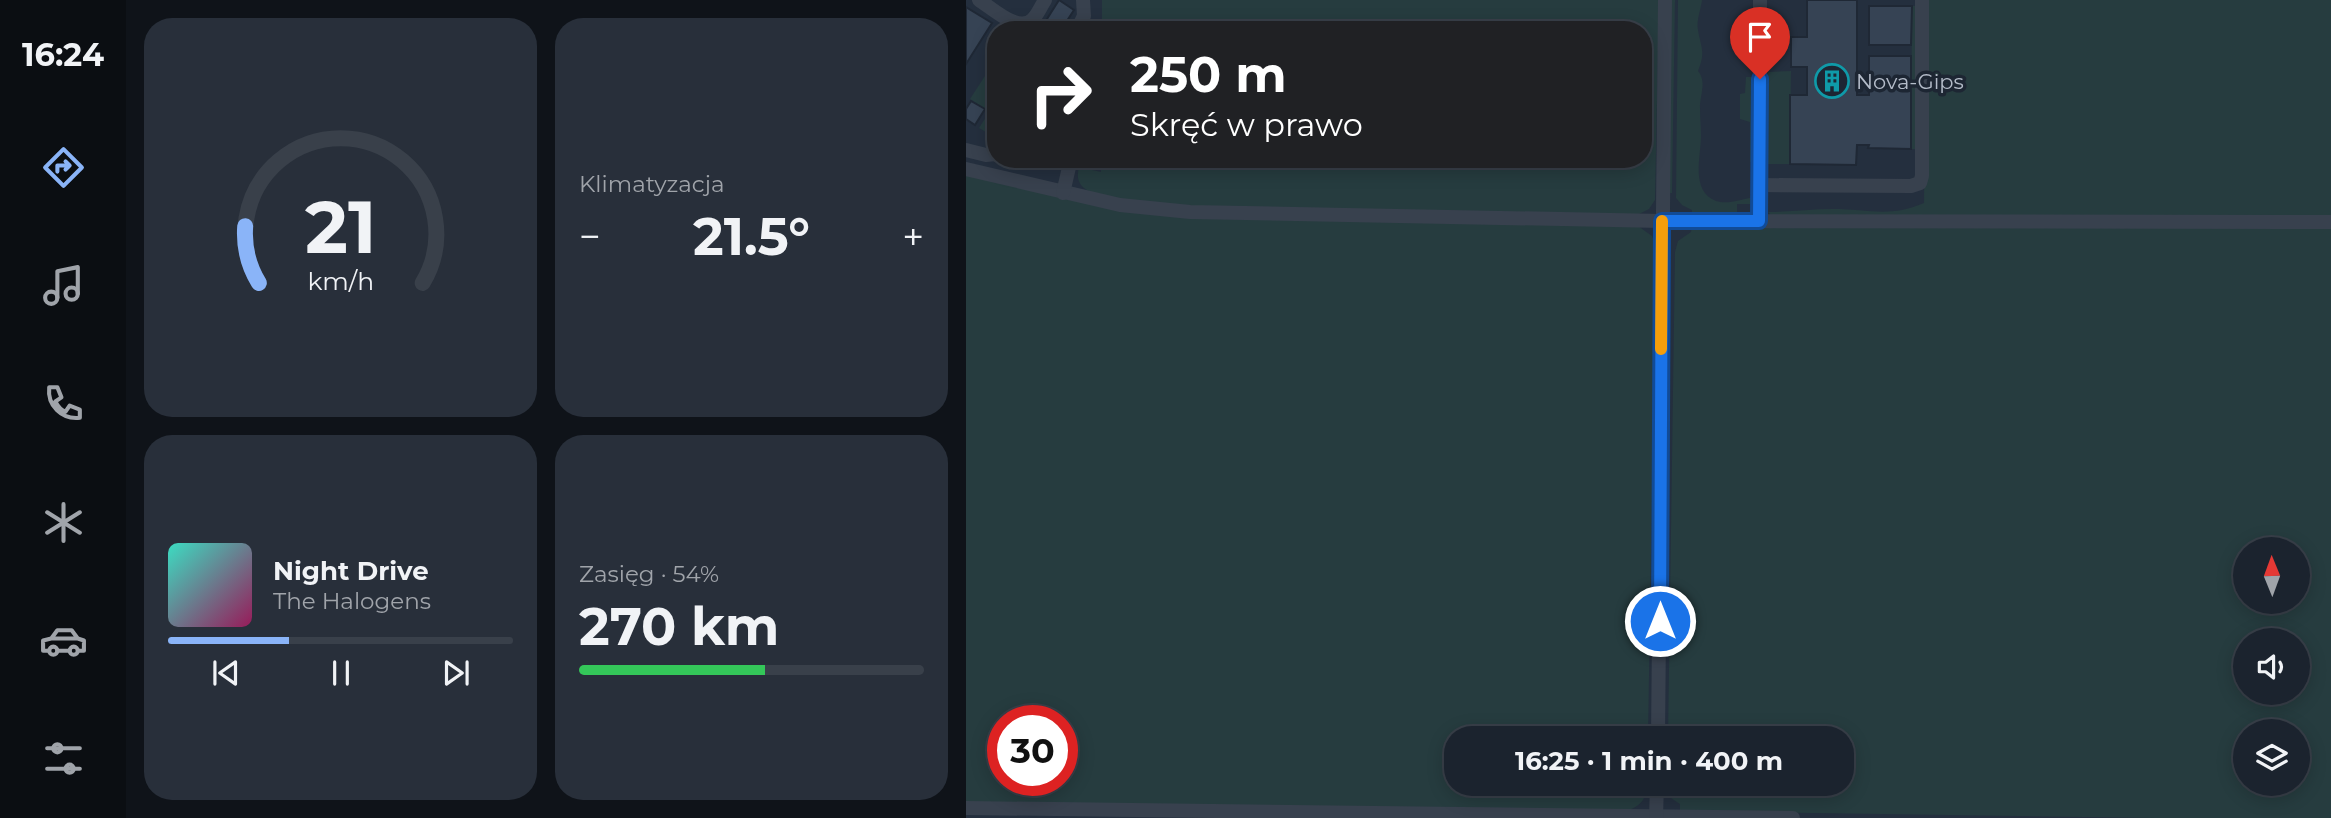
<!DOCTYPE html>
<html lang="pl">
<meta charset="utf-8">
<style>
:root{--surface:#1b232e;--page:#282f3a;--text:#f1f3f6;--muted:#a0a4aa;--line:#39404a;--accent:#8ab4f8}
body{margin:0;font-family:Montserrat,sans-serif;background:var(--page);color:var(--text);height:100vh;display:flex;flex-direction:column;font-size:26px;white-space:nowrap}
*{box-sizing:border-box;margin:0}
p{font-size:23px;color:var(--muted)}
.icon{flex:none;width:38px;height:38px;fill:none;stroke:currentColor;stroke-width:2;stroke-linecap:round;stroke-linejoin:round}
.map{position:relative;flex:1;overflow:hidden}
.side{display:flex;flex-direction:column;gap:18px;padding:18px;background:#0f1319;width:840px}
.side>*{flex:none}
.banner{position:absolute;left:21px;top:21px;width:665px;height:147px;border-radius:28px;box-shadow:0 4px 18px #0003,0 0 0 2px var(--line);background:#202124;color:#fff;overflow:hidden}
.needle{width:46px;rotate:359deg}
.controls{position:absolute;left:1267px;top:537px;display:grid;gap:14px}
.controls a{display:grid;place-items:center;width:77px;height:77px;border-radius:50%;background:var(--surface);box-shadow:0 4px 18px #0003,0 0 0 2px var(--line);font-size:35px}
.speed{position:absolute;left:21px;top:705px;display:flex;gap:14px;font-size:35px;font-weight:700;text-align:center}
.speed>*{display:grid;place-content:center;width:91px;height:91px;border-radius:50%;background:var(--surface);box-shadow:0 4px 18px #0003,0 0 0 2px var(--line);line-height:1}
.speed .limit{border:10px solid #d22;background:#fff;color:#111}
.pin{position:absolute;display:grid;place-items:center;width:60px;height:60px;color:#fff;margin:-72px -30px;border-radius:50% 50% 50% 0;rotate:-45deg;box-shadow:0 0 7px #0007}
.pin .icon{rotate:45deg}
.me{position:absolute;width:77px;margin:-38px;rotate:0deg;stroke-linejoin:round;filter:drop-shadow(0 0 5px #0008)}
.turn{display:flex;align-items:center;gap:24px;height:147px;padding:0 28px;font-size:32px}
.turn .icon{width:91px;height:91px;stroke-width:2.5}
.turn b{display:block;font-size:49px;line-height:60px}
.big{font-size:52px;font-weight:700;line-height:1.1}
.side .widget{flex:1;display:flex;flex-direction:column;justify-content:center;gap:10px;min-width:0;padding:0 24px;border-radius:28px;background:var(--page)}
.side .dial{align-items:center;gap:0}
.dial svg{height:182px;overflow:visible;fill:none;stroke:var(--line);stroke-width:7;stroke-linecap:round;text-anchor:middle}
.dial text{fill:var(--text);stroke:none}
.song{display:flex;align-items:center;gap:21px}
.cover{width:84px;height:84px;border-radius:10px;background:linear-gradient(135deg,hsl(170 70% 55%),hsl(330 70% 35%))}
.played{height:7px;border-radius:4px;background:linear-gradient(90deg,var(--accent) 35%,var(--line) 35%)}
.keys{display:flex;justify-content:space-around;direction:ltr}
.heat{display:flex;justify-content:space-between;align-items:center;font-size:38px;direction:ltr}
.charge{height:10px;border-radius:5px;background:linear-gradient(90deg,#34c759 54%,var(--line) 0)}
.side .tiles{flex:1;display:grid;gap:18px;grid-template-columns:repeat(2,1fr)}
.trip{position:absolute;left:478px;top:726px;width:410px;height:70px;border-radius:28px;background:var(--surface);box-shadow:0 4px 18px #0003,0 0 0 2px var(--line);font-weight:700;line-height:70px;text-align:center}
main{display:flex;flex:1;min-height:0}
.tab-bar{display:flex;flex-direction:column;width:126px;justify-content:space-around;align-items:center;background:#0b0e12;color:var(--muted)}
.tab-bar .icon{width:49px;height:49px}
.tab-bar .selected{color:var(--accent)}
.tab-bar b{font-size:32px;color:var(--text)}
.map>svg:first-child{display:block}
.green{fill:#263c3f;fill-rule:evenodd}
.building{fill:#364354;stroke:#1f2835;stroke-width:2}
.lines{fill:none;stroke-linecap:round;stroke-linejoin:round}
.minor{stroke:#38414e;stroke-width:14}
.route-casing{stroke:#114b97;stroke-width:18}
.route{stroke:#1a73e8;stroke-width:12}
.slow{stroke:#f59e0b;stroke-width:12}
.labels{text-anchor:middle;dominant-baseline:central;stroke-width:7;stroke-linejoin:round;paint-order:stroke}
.poi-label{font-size:21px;fill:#b4bcc9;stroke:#1d2633;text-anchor:start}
</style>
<main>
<nav class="tab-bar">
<b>16:24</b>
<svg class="icon selected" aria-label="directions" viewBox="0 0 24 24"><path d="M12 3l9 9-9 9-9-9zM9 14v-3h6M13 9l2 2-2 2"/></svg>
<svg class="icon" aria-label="music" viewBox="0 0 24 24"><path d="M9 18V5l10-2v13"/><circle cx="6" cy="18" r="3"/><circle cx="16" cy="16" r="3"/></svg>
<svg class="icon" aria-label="phone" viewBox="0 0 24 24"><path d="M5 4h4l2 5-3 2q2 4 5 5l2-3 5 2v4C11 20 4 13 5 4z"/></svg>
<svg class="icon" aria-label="climate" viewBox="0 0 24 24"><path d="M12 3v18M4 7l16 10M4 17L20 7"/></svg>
<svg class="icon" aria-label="car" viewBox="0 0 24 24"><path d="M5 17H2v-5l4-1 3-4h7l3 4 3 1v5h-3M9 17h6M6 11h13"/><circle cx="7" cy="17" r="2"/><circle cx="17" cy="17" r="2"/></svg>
<svg class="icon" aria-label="filters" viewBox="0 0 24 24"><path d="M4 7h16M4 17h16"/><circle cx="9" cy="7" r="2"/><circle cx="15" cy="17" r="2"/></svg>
</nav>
<section class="side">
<div class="tiles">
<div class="widget dial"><svg viewBox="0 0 100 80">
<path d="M14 69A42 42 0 1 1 86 69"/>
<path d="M14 69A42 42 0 0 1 8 44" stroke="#8ab4f8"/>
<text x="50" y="56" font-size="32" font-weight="700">21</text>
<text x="50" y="72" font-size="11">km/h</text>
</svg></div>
<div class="widget"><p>Klimatyzacja</p>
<div class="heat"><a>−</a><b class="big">21.5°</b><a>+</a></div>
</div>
<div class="widget">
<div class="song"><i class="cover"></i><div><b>Night Drive</b><p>The Halogens</p></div></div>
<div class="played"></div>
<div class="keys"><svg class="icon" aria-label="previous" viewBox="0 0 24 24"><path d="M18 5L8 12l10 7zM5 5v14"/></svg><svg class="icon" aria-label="pause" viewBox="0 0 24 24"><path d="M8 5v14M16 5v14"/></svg><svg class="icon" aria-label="next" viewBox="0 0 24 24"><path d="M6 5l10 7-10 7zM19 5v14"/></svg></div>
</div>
<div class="widget"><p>Zasięg · 54%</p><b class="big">270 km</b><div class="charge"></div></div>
</div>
</section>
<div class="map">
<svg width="1365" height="818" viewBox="0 0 1365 818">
<rect width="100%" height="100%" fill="#242f3e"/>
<g class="green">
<path d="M136,0H693L689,200L683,209L669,216L185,205C171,202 127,196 118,188C111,182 111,175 113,167L135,172V159H677V30H136Z"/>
<path d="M704,0H709L706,193H702Z"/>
<path d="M712,0H736C735,9 730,21 732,30C735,48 740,52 732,71C741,82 734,95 734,108C734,117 735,127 735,136C735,156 724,191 750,201C761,205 777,199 788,197L789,204H771V212H785L782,215L726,217V210L716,205L710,198Z"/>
<path d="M960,0H1365V219L806,216L802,212C823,212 845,209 867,209C902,209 923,218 958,203Z"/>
<path d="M946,6H953L952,149H945Z"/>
<path d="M30,59V132L27,136L13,128L20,117L26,120L29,115L4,99Z"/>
<path d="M825,71L824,164H797L798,76L803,72Z"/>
<path d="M780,77H789V163L784,162V122L774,119V94L779,93Z"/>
<path d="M0,174L146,209L672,226L686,236L690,246L682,738H490V784H682C681,797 675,806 663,810L0,802ZM37,721H96V780H37Z"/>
<path d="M726,226L1365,228V818H1188L714,811V804L705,798L702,784H875V738H702L709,252L712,241L725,232ZM1279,550H1332V602H1279ZM1279,640H1332V693H1279ZM1279,732H1332V784H1279Z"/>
</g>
<g class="building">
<path d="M93,0L108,10L95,30H74Z"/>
<path d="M841,0H891V95H903V56H945V149L902,148L903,145H891L890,165L824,164V95H841V67H825V37H841Z"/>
<path d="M903,6H946L945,45H903Z"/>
<path d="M0,7L26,23L0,64Z"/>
<path d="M5,101L19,109L9,125L0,119V109Z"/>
</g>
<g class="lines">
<g class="minor">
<path d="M13,0C26,8 53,34 67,19C72,14 75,6 79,0"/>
<path d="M111,30L118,16L117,0"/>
<path d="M0,150L20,155L30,154"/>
<path d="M0,169L154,205L224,212L696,221L1365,222"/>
<path d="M793,185L945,186L954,183L956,176V0"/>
<path d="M97,193L105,159"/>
<path d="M793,221L794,0"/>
<path d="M692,738L699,0"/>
<path d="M0,808L827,818"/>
<path d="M690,818L691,784"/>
</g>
</g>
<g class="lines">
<g class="route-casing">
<path id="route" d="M694,621L696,221H793L794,79"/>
</g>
<use href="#route" class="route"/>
<path class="slow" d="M695,349L696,221"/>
</g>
<defs>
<g id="building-ring" transform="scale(1.75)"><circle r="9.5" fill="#1d2633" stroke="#0f9aa8" stroke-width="1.5"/><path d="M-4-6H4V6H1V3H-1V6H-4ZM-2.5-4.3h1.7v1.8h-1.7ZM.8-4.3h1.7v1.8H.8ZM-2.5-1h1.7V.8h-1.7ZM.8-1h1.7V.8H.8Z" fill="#0f9aa8"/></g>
</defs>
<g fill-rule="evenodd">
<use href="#building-ring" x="866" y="81"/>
</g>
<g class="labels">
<g class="poi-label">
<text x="890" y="81">Nova-Gips</text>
</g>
</g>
</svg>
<div class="controls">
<a><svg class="needle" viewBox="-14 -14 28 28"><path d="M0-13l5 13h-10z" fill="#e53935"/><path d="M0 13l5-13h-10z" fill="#a0a4aa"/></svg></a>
<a><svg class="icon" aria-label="sound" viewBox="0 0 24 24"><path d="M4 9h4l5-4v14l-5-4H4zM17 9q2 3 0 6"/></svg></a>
<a><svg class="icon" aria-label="layers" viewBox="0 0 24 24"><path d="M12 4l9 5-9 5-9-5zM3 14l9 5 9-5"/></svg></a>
</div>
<div class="speed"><div class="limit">30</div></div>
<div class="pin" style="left:794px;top:79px;background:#d93025"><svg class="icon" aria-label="arrive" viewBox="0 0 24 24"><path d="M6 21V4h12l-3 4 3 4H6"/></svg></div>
<svg class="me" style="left:694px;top:621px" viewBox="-20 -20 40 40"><circle r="17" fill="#1a73e8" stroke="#fff" stroke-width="3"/><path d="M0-11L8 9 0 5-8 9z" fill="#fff"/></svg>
<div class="trip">16:25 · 1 min · 400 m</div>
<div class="banner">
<div class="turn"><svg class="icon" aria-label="right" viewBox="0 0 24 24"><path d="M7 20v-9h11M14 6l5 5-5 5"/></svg><div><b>250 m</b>Skręć w prawo</div></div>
</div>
</div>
</main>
